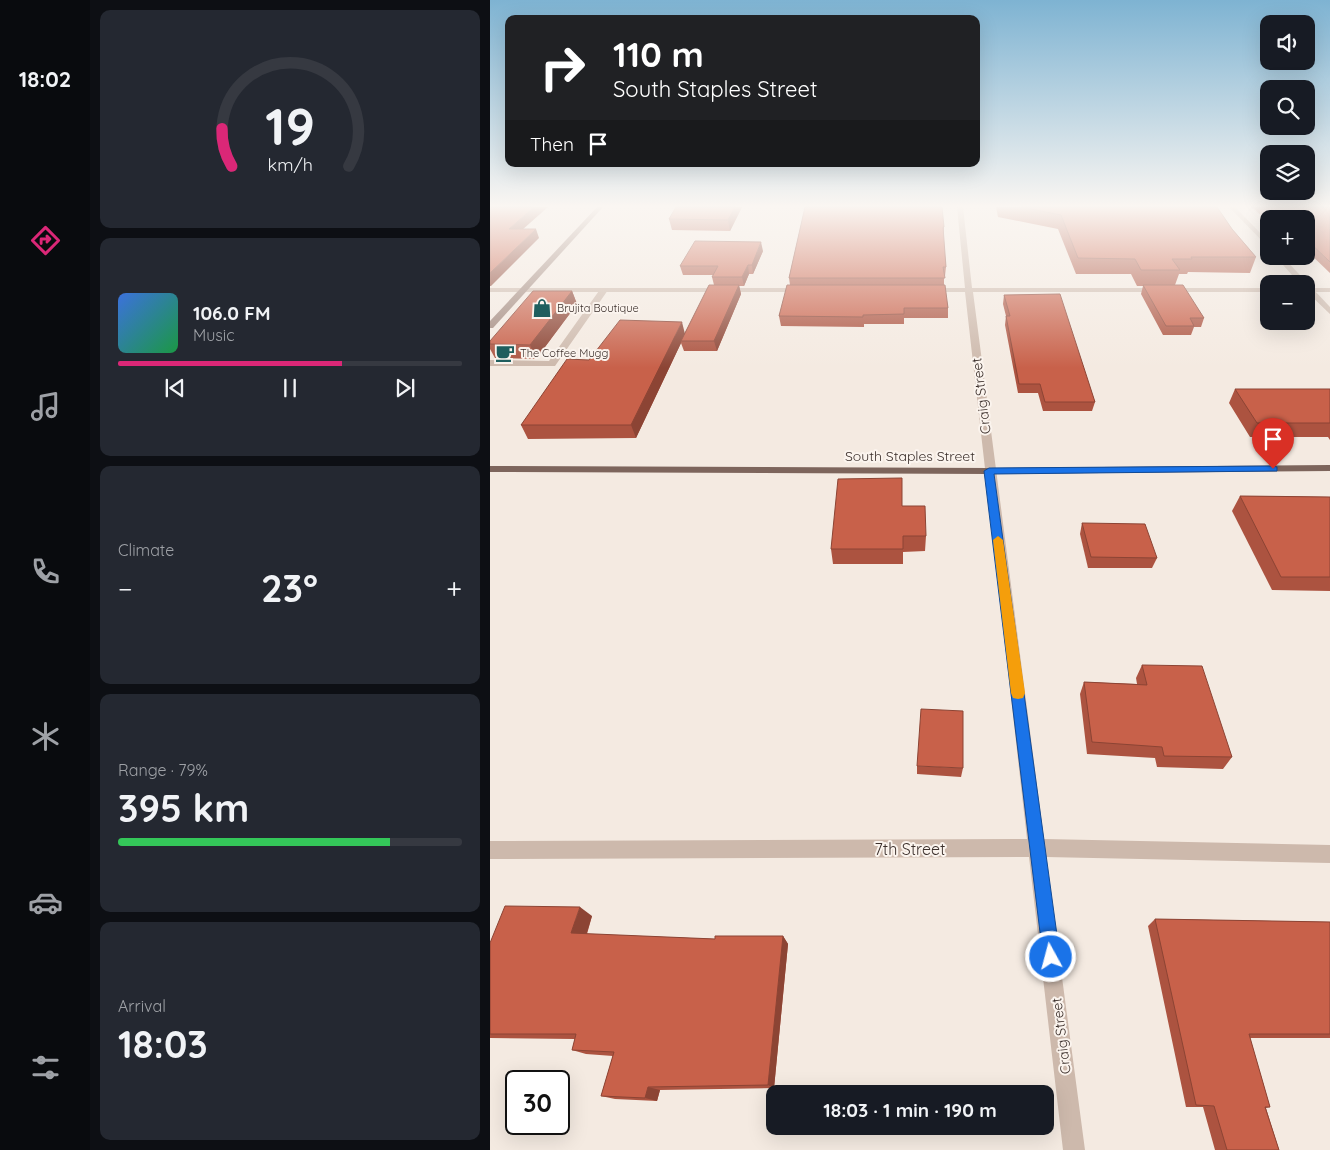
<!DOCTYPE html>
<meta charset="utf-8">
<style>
:root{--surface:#171b24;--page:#242831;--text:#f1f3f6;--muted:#9ea1a6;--line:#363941;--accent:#db2777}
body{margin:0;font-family:Quicksand,sans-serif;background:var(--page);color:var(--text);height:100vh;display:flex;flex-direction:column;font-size:19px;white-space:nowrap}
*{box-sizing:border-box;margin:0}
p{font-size:16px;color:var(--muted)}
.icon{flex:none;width:28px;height:28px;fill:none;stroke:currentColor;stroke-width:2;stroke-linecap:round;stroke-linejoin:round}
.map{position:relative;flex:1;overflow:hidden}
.sheet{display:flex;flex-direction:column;gap:10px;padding:10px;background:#0d0f14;width:400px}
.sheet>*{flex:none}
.guide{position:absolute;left:15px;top:15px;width:475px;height:152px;border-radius:10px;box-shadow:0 5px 20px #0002;background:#202124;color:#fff;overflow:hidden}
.buttons{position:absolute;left:770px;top:15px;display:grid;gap:10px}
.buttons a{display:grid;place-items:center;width:55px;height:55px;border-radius:10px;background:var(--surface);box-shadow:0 5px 20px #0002;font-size:25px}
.speed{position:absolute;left:15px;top:1070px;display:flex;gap:10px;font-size:25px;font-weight:700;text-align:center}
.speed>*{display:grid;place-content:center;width:65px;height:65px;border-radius:50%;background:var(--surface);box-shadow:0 5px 20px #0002;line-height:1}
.speed .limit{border:2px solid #111;border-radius:8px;background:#fff;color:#111}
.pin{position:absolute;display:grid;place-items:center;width:42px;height:42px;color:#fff;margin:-51px -21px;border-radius:50% 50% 50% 0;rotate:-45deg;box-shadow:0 0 5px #0007}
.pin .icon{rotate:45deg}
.me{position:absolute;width:55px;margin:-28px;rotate:353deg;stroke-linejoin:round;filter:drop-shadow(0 0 4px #0008)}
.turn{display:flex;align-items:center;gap:18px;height:105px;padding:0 25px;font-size:22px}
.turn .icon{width:65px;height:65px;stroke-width:2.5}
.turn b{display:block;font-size:35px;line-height:42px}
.then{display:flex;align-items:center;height:48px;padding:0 25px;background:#0003;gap:10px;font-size:19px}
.big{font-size:38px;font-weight:700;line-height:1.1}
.sheet .card{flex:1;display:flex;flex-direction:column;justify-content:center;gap:8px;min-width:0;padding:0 18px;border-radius:10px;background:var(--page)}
.sheet .dial{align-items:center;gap:0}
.dial svg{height:130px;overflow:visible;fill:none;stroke:var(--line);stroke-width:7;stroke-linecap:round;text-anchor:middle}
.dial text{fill:var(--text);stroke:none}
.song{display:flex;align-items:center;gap:15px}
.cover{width:60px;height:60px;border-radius:8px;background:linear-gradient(135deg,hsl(220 70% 55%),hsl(140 70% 35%))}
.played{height:5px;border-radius:2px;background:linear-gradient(90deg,var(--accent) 65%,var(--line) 65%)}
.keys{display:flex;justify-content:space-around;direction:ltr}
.heat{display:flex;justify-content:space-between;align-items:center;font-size:28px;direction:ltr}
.charge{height:8px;border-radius:4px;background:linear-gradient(90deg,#34c759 79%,var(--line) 0)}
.trip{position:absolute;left:276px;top:1085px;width:288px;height:50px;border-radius:10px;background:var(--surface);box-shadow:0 5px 20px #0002;font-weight:700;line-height:50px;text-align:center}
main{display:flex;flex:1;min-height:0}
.tabs{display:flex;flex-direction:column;width:90px;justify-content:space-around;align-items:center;background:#090b0e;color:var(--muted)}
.tabs .icon{width:35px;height:35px}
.tabs .current{color:var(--accent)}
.tabs b{font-size:22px;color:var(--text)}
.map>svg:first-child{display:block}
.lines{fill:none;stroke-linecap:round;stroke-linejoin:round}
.service{fill:#cdb9ac;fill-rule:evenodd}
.minor{fill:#cdb9ac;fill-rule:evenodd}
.tertiary{fill:#cdb9ac;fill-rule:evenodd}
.secondary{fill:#a1887d;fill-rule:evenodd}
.primary{fill:#7d655c;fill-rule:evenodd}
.wall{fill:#ac5340}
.shaded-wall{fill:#8c4434}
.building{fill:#c8614a;stroke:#8c4434}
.route{fill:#1a73e8;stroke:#114b97}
.slow{fill:#f59e0b}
.labels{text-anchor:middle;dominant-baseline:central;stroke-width:4;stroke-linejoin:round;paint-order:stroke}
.far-poi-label{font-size:11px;fill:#3b2f2b;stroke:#fbf4ee;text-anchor:start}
.street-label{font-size:14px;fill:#3b2f2b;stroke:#fbf4ee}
.near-street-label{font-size:16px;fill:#3b2f2b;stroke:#fbf4ee}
</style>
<main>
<nav class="tabs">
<b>18:02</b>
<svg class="icon current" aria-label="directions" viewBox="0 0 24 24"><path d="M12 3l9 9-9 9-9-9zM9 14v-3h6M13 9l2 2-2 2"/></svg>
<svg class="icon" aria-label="music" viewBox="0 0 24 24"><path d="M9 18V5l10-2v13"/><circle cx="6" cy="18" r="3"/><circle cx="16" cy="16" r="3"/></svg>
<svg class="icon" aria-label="phone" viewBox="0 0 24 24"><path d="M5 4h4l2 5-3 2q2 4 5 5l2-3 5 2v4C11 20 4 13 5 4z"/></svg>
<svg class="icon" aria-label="climate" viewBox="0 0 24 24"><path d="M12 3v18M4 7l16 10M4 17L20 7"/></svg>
<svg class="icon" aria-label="car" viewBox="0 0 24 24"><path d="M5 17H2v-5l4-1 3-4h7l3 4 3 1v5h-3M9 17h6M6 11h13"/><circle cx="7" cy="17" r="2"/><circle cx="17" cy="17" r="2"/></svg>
<svg class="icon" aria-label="filters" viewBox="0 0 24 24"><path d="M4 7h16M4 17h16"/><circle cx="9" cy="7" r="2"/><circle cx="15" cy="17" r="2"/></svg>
</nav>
<section class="sheet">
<div class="card dial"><svg viewBox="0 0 100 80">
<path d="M14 69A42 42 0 1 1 86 69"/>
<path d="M14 69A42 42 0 0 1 8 46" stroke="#db2777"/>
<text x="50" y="56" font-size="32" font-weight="700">19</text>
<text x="50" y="72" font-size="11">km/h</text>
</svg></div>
<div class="card">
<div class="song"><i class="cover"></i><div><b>106.0 FM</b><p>Music</p></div></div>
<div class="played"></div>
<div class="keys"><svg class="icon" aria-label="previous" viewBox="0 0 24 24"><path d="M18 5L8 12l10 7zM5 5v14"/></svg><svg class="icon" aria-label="pause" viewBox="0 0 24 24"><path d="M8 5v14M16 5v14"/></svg><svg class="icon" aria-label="next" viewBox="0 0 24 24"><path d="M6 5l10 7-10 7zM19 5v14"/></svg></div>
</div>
<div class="card"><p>Climate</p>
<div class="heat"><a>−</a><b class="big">23°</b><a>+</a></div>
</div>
<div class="card"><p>Range · 79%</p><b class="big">395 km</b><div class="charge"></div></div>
<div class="card"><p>Arrival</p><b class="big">18:03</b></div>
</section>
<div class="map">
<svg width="840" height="1150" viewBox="0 0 840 1150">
<rect width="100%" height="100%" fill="#f4eae1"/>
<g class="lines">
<path class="service" d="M111,288L118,290L65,366H0V360L59,361Z"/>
<g class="minor">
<path d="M467,207H473L482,288H779V292H483L554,839L840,845V863L556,857L595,1150H573L539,857L0,859V841L537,839L475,292H439L435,290L439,288H475Z"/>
<path d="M0,288H311L315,290L311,292H0Z"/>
<rect x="816" y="288" width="24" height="4"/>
</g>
<g class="tertiary">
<path d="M739,207H745L779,242V248Z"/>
<path d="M785,256H792L840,307V314L816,291V284H810Z"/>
</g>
<path class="secondary" d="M107,207H113L3,328H0V321Z"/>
<path class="primary" d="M840,465V471L499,474L0,472V466L499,468Z"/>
</g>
<g class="wall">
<path d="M252,207L240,231L182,230L179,219Z"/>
<path d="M315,207L454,227V234H453L456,267L455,276H454V285L458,308V318H414V324H374V327L291,326L289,316L300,285L299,278Z"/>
<path d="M506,207H727L742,229L766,257L760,273L698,272L697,274H689L685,285L714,318L711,327H704L701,335H673L651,294L653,286H647L641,274H586L568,229L508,217Z"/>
<path d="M762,207H840V273L816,250V219H779V223Z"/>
<path d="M273,251L263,274H259L254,286H249L251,294L227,351H194L191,343L146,438L38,439L31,425L99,360L195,333L224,285L222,277L224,275H193L190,266Z"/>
<path d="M82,291L87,304L46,359L5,358L0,349V341Z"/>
<path d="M514,295L605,402L602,411H553L548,393H528L515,325L516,316L513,304Z"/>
<path d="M745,389H840V440L838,437H760L739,403Z"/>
<path d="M750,496L840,497V591L782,590L742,511Z"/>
<path d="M412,506L436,536L435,551L413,552V564H343L341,549Z"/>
<path d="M592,523L667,558L662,568H598L590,534Z"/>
<path d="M652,665L742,757L733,769L667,767L665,758L597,754L590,694L594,682L647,684L646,678Z"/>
<path d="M427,766L473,768L471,777L427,774Z"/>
<path d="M102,916L97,934L225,939L293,936L298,944L284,1088L170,1090L167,1101L125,1099L111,1096L123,1056L96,1054L82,1050L85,1039L0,1038V943Z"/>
<path d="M665,919L840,922V1038H760L780,1107L776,1108L789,1150H725L713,1107H696L658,926Z"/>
</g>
<g class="shaded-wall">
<path d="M44,207H58L23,238L19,229Z"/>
<path d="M245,207H252L240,231L238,220Z"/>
<path d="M46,229L49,238L1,286H0V273Z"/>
<path d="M271,242L273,251L263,274L262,265Z"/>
<path d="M258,265L259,274L254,286L252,277Z"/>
<path d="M249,285L251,294L227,351L224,341Z"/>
<path d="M82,291L87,304L46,359L40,345Z"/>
<path d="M192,322L195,334L191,341V343L146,438L141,425Z"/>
<path d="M90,907L102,916L94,942L81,933Z"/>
<path d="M293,936L298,944L284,1088L278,1085Z"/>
<path d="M158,1087L170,1090L167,1101L155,1098Z"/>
</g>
<g class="building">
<path d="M0,207H44L19,229H46L0,273Z"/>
<path d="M186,207H245L238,220L179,219Z"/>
<path d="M315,207H452L454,227H453L456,267H453L455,278H299Z"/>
<path d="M531,207H727L742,229L766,257H701L702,259H682L690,270H651L645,259L588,258L571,215Z"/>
<path d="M772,207H840V262L816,239V219H784Z"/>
<path d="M205,241L271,242L262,265H258L252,277H222L228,266H190Z"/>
<path d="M219,285H249L224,341H191Z"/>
<path d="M297,285H455L458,308H414V314L373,315V317L289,316Z"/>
<path d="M653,285H693L714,318H700L704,326H676Z"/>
<path d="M43,291H82L40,345L0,344V341Z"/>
<path d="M570,294L605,402H555L550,384H529L516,316H520L514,295Z"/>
<path d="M130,320L192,322L141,425H31L77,359L99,360Z"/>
<path d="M745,389H840V423H767Z"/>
<path d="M412,478V506H435L436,536H413V549H341L348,479Z"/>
<path d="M750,496L840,497V577H791Z"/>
<path d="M592,523L655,524L667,558L601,557Z"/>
<path d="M652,665L712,666L742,757L674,756L672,747L602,742L594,682L657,685Z"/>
<path d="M431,709L473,711V768L427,766Z"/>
<path d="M15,906L90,907L81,933L225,939V936H293L278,1085L158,1087L155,1098L111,1096L124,1052L82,1050L86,1034H0V943Z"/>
<path d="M665,919L840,922V1034H759L780,1107H775L789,1150H737L724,1106L706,1105Z"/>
</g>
<linearGradient id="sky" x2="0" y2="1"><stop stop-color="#7eb3d2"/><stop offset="0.56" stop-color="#faf6f2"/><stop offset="1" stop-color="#faf6f2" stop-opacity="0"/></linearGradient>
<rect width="840" height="368" fill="url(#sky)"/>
<path class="route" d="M783,466L787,467V471L504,474L570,957L568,963L561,966L555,963L553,957L494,471L499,468Z"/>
<path class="slow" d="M508,536L513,540L535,693L533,698L528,699L523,698L521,693L503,540Z"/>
<defs>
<g id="shop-bare" transform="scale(1.5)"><path d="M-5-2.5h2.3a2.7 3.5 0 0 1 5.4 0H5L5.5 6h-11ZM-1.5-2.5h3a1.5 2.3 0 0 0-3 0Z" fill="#1f5e5e" stroke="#fbf4ee" stroke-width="2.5" paint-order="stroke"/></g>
<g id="cafe-bare" transform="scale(1.5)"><path d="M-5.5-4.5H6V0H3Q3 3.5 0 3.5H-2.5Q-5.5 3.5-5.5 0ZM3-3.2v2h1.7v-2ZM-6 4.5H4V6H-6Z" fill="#1f5e5e" stroke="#fbf4ee" stroke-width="2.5" paint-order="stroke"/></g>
</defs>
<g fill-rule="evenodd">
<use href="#shop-bare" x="52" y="308"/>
<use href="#cafe-bare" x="15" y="353"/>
</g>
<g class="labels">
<g class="far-poi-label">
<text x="67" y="308">Brujita Boutique</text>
<text x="30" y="353">The Coffee Mugg</text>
</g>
<g class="street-label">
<text transform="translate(491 396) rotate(-97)">Craig Street</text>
<text x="420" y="456">South Staples Street</text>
<text transform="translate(571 1036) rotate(-97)">Craig Street</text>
</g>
<g class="near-street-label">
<text x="420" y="849">7th Street</text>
</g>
</g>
</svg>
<div class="buttons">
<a><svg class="icon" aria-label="sound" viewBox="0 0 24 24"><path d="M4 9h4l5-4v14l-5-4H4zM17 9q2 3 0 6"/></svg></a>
<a><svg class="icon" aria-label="search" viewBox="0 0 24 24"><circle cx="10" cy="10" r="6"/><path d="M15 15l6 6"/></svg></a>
<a><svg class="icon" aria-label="layers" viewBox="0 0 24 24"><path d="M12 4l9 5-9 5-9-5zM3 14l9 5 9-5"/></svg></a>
<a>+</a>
<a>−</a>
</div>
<div class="speed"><div class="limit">30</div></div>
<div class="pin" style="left:783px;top:469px;background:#d93025"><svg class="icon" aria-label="arrive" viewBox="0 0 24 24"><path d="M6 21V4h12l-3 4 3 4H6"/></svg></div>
<svg class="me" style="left:561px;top:957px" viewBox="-20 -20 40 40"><circle r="17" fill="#1a73e8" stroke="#fff" stroke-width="3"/><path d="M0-11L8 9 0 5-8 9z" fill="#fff"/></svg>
<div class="trip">18:03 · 1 min · 190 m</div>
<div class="guide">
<div class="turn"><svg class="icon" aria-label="right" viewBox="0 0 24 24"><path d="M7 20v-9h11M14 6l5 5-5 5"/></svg><div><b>110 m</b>South Staples Street</div></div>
<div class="then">Then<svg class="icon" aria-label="arrive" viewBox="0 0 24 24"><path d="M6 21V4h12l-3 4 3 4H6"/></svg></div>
</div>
</div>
</main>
